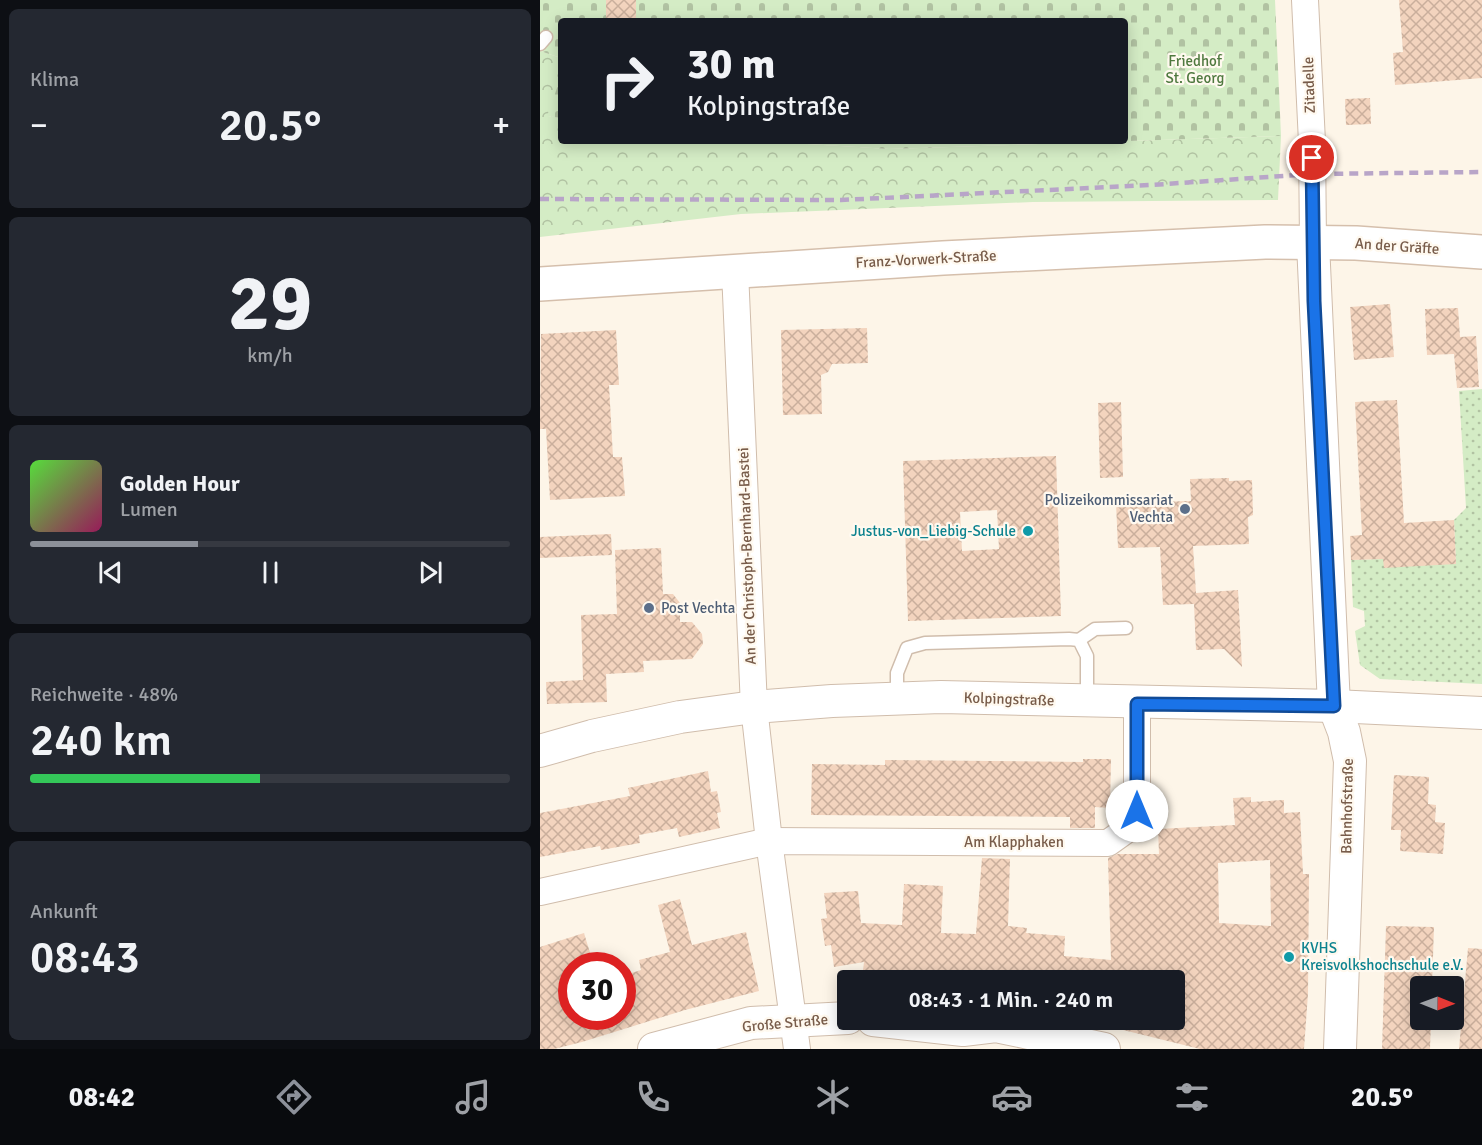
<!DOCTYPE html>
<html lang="de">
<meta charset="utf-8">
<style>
:root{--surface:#171b24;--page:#242831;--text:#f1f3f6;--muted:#9ea1a6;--line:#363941;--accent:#8c9099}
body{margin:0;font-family:Signika,sans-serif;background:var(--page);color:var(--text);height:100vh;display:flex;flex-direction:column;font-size:22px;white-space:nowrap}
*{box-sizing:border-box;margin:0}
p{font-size:20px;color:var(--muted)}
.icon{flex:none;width:33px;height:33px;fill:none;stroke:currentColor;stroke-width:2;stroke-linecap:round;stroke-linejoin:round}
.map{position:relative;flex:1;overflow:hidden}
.details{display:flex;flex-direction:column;gap:9px;padding:9px;background:#0d0f14;width:540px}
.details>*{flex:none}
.top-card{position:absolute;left:18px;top:18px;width:570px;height:126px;border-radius:6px;box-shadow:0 3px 15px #0003;background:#171b24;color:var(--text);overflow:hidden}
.needle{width:39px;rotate:91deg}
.fabs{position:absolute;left:870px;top:976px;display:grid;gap:12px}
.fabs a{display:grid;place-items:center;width:54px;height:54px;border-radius:6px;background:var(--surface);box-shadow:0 3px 15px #0003;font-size:30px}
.speed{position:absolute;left:18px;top:952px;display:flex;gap:12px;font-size:30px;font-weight:700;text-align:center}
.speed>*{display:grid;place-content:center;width:78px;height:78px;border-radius:50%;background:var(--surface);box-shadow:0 3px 15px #0003;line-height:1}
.speed .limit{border:9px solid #d22;background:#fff;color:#111}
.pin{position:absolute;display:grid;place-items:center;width:51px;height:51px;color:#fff;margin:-26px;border:3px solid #fff;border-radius:50%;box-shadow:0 2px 6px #0007}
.me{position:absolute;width:66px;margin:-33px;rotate:0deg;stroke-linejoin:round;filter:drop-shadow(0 0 4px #0008)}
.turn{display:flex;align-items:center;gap:21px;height:126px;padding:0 30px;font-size:27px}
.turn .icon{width:78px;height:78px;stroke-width:2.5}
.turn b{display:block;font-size:42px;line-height:51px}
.big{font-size:45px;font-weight:600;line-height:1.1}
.details .widget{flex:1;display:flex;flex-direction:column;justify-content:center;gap:9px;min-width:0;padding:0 21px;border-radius:9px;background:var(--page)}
.details .dial{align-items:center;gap:0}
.dial b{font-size:78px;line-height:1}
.song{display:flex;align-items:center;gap:18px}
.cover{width:72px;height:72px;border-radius:9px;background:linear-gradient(135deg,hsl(110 70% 55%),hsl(330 70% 35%))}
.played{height:6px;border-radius:3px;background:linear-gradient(90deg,var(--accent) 35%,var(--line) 35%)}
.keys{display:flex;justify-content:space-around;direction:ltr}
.heat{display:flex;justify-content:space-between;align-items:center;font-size:33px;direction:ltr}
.charge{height:9px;border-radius:4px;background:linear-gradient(90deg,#34c759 48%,var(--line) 0)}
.trip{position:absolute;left:297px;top:970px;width:348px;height:60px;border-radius:6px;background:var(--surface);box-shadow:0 3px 15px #0003;font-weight:600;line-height:60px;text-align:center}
.dock{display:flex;height:96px;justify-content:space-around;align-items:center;background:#090b0e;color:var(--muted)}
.dock .icon{width:42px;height:42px}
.dock .active{color:var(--accent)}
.dock b{font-size:27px;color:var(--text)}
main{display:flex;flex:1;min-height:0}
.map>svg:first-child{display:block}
.forest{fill:url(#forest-crowns)}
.cemetery{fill:url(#cemetery-stones)}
.garden{fill:url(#garden-dots)}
.building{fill:url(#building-cross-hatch);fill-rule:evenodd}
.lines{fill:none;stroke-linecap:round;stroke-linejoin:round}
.service-casing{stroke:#d0bdac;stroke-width:15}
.minor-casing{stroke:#d0bdac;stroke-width:28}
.tertiary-casing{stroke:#d0bdac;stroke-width:34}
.secondary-casing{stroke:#d5bfac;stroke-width:36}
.service{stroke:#fff;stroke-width:12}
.minor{stroke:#fff;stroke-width:26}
.tertiary{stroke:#fff;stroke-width:32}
.secondary{stroke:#fff;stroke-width:33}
.rail{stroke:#b8a5c8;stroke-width:4.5;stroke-dasharray:9 6;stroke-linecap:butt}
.route-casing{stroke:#114b97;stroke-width:15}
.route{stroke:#1a73e8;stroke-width:10}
.service-dot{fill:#5c6f8a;stroke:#fff9ef;stroke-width:2}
.culture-dot{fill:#0f9aa8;stroke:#fff9ef;stroke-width:2}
.labels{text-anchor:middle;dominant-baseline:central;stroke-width:4.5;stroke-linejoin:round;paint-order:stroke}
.park-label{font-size:15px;fill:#4f793f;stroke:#fff9ef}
.street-label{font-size:15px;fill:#785c4a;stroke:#fff9ef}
.service-label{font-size:15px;fill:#4e5e75;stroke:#fff9ef;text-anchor:end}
.culture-label{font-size:15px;fill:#0d838f;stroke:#fff9ef;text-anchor:end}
</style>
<main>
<section class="details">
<div class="widget"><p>Klima</p>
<div class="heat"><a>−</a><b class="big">20.5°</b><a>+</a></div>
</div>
<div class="widget dial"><b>29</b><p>km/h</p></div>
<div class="widget">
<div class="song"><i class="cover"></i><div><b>Golden Hour</b><p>Lumen</p></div></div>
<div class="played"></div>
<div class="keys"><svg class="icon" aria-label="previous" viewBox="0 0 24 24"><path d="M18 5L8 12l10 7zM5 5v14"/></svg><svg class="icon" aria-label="pause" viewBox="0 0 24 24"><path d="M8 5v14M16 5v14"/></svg><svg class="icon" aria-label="next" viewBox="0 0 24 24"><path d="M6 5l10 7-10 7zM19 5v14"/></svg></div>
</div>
<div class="widget"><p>Reichweite · 48%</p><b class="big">240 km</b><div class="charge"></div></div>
<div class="widget"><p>Ankunft</p><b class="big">08:43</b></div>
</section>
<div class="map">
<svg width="942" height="1049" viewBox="0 0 942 1049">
<defs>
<pattern id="forest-crowns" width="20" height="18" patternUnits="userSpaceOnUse" patternTransform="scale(1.5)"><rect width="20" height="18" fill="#d4ecc5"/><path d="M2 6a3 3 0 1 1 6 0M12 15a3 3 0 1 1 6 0" fill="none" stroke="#b1c2a2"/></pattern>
<pattern id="cemetery-stones" width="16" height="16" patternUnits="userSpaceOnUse" patternTransform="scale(1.5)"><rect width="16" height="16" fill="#d4ecc5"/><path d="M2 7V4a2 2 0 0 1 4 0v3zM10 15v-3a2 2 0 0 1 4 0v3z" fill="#b1c2a2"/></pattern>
<pattern id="garden-dots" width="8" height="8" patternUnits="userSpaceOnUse" patternTransform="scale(1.5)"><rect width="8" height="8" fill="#d4ecc5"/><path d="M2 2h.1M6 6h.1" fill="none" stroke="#b1c2a2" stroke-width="1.8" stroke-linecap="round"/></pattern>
<pattern id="building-cross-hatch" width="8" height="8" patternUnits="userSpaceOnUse" patternTransform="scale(1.5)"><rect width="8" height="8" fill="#f3d4be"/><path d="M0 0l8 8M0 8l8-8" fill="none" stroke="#caaf9c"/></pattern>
</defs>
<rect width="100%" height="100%" fill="#fdf5e8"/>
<path class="forest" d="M0,51L21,58V77L8,116L21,118V141H219L349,149L741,136L738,200L493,202L201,214L0,237Z"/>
<g class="cemetery">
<path d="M0,0H735L741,136L349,149L219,141H585V21H21V58L0,51Z"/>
<path d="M21,77V118L7,116Z"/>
</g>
<path class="garden" d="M942,389V684L840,679L820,665L815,631L825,626L824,611L813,607L811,560L843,559L916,564L914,520L926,508L919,391Z"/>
<g class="building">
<rect x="66" y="0" width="30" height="21"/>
<path d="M859,0H942V78L855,85L853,53L863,52Z"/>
<path d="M830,98L831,124L806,125L805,99Z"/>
<path d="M850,304L854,357L814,360L810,307Z"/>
<path d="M918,308L920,337L936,336L939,387L917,388L914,354L887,355L885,309Z"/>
<path d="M327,328L328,363L292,364L288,372L281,375L282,414L243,415L241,330Z"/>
<path d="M76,330L79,385H69L73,457H82L85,496L10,500L6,429H0L1,334Z"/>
<path d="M857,400L864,523L914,520L916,564L844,568L843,559L811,560L810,536L822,535L815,402Z"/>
<path d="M581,402L583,477L560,478L558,403Z"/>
<path d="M516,456L521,616L368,621L363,461ZM457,510L459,549L422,551L420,512Z"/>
<path d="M689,478V481L712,480L713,515L708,517L709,544L653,546L656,593L698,590L702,667L684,649L656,650L654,604L623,605L620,547L578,548L576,503L651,501L650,479Z"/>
<path d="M71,534L72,555L0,558V537Z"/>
<path d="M121,548L123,594H133L140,603V622H152L162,634L163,644L152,659L103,661L104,672L66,674L67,702L7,704L6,682L43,680L41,615L77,614L75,550Z"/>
<path d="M543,759H571L570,808L555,807V828H530V817L271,815L272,764L345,765V760L543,762Z"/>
<path d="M168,771L171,792L177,791L181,812L177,813L180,828L139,837L137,828L99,835L100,843L61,850L60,846L0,857V813L90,796L88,788Z"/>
<path d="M854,775L889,777L888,804L896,805L895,822L905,823L903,854L860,851L861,830H851Z"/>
<path d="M711,797V802L744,800V813L760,812L763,874H769L768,994L764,1049H660L571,1027L572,1020H634V981H331L332,971L323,970L324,962L294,967L291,945L285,946L281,919L287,918L284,893L318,891L321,923L362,925L364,884L403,886L401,933L436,934L442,858L470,859L468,926L487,928L486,933L525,936L524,956L571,960L568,858L578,854H619L618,829L695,825L693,798ZM730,860L731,926L679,923L678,863Z"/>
<path d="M140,899L152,945L206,932L219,991L145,1010L42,1042L14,1049H0V947L44,933L54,966H32V1017H82V976L101,970L99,960L130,952L118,905Z"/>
<path d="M846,926L894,927L892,987H880V1020H891L890,1049H842Z"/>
<path d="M928,948L942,949V1049H919Z"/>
</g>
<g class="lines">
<g class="service-casing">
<g id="service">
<path d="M0,44L6,37"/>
<path d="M539,640L555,629L586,628"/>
<path d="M357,698V673L367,648L385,643L529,639L539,640L547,656V701"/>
</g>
</g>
<g class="minor-casing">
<g id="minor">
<path d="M765,0L772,142L773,243"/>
<path d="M195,271L214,707L229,841L257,1049"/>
<path d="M0,892L229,841L568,843L589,828L597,811V704"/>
</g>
</g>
<g class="tertiary-casing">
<g id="tertiary">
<path d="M773,243L794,706L804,732L810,761L800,1049"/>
<path d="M0,751L52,736L140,717L214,707L292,701L401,697L794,706L942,713"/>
<path d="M333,1020L423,1030L456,1026L564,1049"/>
<path d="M114,1049L211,1023L308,1018"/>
</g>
</g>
<g class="secondary-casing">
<path id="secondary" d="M0,284L403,258L725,242L816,243L942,252"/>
</g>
<use href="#service" class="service"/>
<use href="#minor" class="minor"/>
<use href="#tertiary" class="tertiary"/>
<use href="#secondary" class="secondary"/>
<path class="rail" d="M0,199L301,200L611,185L772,174L942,172"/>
</g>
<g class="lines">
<g class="route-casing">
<path id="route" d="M597,811V704L794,706L774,301L772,158"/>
</g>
<use href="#route" class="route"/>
</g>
<g class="service-dot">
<circle cx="645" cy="509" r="6"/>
<circle cx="109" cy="608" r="6"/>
</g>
<g class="culture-dot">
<circle cx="488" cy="531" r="6"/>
<circle cx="749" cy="957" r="6"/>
</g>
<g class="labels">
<g class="park-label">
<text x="655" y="61">Friedhof<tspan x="655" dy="17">St. Georg</tspan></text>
</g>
<g class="street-label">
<text transform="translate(769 85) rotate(-92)">Zitadelle</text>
<text transform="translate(857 246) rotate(4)">An der Gräfte</text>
<text transform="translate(386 259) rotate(-3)">Franz-Vorwerk-Straße</text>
<text transform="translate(207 556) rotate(-92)">An der Christoph-Bernhard-Bastei</text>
<text transform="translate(469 699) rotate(2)">Kolpingstraße</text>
<text transform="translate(807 806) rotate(-89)">Bahnhofstraße</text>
<text x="474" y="842">Am Klapphaken</text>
<text transform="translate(245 1023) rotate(-5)">Große Straße</text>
</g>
<g class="service-label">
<text x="633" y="500">Polizeikommissariat<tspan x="633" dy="17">Vechta</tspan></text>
<text x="121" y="608" text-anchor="start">Post Vechta</text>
</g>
<g class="culture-label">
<text x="476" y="531">Justus-von_Liebig-Schule</text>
<text x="761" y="948" text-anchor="start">KVHS<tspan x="761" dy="17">Kreisvolkshochschule e.V.</tspan></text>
</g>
</g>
</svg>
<div class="fabs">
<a><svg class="needle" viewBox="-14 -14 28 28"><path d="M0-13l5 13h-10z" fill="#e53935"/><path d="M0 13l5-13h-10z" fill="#9ea1a6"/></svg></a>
</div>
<div class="speed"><div class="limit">30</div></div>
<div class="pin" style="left:772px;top:158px;background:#d93025"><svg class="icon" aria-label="arrive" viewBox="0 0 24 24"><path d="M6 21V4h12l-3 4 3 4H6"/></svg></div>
<svg class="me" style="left:597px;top:811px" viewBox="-20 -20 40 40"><circle r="19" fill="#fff"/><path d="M0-13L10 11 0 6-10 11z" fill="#1a73e8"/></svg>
<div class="trip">08:43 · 1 Min. · 240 m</div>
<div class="top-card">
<div class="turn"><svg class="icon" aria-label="right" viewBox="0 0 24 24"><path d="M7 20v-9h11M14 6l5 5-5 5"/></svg><div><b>30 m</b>Kolpingstraße</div></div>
</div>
</div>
</main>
<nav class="dock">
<b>08:42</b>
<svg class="icon active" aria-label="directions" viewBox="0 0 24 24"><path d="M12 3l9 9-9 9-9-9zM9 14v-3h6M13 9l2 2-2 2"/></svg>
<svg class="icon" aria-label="music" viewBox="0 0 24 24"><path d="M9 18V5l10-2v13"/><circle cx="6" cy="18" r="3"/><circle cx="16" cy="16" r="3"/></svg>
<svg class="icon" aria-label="phone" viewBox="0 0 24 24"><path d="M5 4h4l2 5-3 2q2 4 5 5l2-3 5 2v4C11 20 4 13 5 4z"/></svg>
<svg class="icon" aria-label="climate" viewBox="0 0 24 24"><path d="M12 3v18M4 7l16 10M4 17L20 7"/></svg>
<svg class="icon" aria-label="car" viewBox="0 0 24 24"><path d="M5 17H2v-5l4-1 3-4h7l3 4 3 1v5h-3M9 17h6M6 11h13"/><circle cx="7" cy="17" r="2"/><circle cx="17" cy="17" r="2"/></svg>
<svg class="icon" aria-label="filters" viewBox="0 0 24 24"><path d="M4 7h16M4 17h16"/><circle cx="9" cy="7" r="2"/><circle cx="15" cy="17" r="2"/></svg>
<b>20.5°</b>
</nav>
